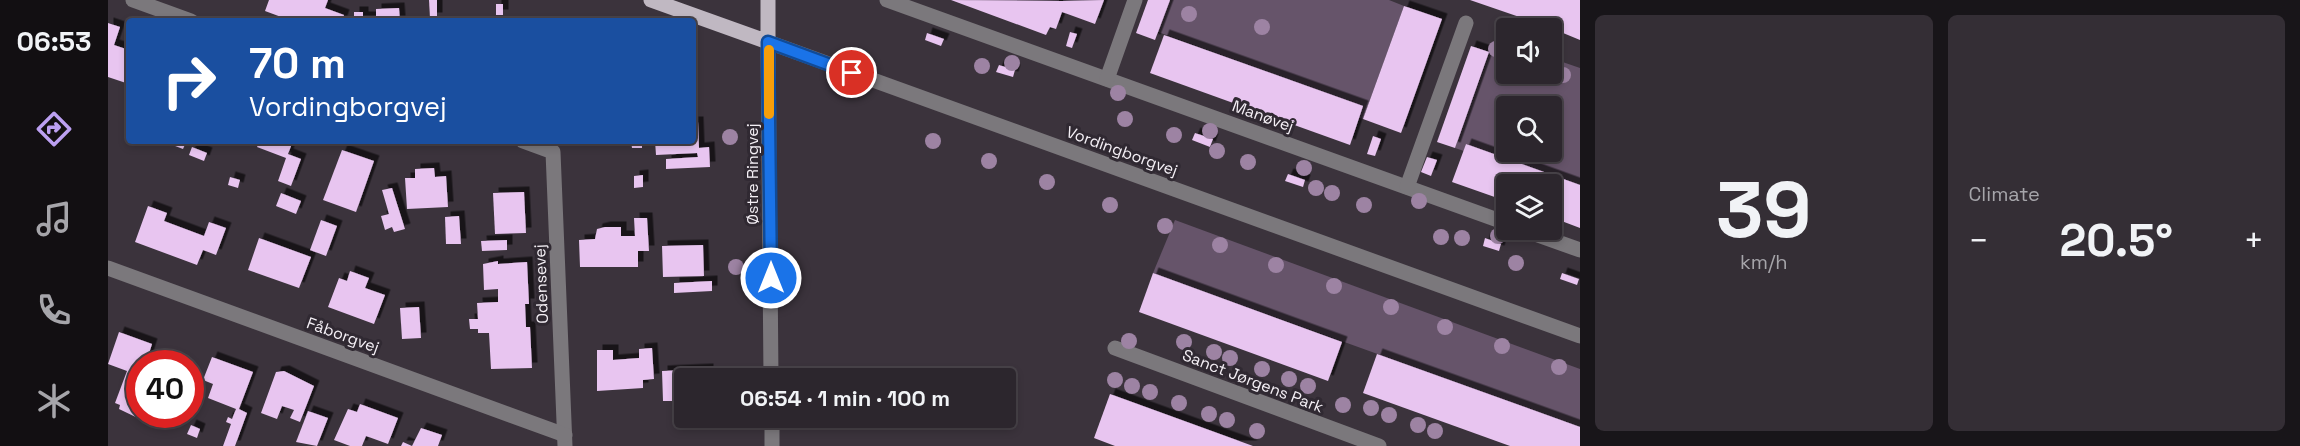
<!DOCTYPE html>
<meta charset="utf-8">
<style>
:root{--surface:#2c262d;--page:#342e35;--text:#f1f3f6;--muted:#a6a5aa;--line:#484349;--accent:#bca0f2}
body{margin:0;font-family:"Space Grotesk",sans-serif;background:var(--page);color:var(--text);height:100vh;display:flex;flex-direction:column;font-size:22px;white-space:nowrap}
*{box-sizing:border-box;margin:0}
p{font-size:20px;color:var(--muted)}
.icon{flex:none;width:33px;height:33px;fill:none;stroke:currentColor;stroke-width:2;stroke-linecap:round;stroke-linejoin:round}
.map{position:relative;flex:1;overflow:hidden}
.side{display:flex;flex-direction:column;gap:15px;padding:15px;background:#181519;width:720px}
.side>*{flex:none}
.banner{position:absolute;left:18px;top:18px;width:570px;height:126px;border-radius:6px;box-shadow:0 3px 9px #0003,0 0 0 2px var(--line);background:#1a4fa0;color:#fff;overflow:hidden}
.tools{position:absolute;left:1388px;top:18px;display:grid;gap:12px}
.tools a{display:grid;place-items:center;width:66px;height:66px;border-radius:6px;background:var(--surface);box-shadow:0 3px 9px #0003,0 0 0 2px var(--line);font-size:30px}
.speed{position:absolute;left:18px;top:350px;display:flex;gap:12px;font-size:30px;font-weight:700;text-align:center}
.speed>*{display:grid;place-content:center;width:78px;height:78px;border-radius:50%;background:var(--surface);box-shadow:0 3px 9px #0003,0 0 0 2px var(--line);line-height:1}
.speed .limit{border:9px solid #d22;background:#fff;color:#111}
.pin{position:absolute;display:grid;place-items:center;width:51px;height:51px;color:#fff;margin:-26px;border:3px solid #fff;border-radius:50%;box-shadow:0 2px 6px #0007}
.me{position:absolute;width:66px;margin:-33px;rotate:0deg;stroke-linejoin:round;filter:drop-shadow(0 0 4px #0008)}
.turn{display:flex;align-items:center;gap:21px;height:126px;padding:0 24px;font-size:27px}
.turn .icon{width:78px;height:78px;stroke-width:2.5}
.turn b{display:block;font-size:42px;line-height:51px}
.big{font-size:45px;font-weight:600;line-height:1.1}
.side .tile{flex:1;display:flex;flex-direction:column;justify-content:center;gap:9px;min-width:0;padding:0 21px;border-radius:9px;background:var(--page)}
.side .dial{align-items:center;gap:0}
.dial b{font-size:78px;line-height:1}
.heat{display:flex;justify-content:space-between;align-items:center;font-size:33px;direction:ltr}
.side .tiles{flex:1;display:grid;gap:15px;grid-template-columns:repeat(2,1fr)}
.trip{position:absolute;left:566px;top:368px;width:342px;height:60px;border-radius:6px;background:var(--surface);box-shadow:0 3px 9px #0003,0 0 0 2px var(--line);font-weight:600;line-height:60px;text-align:center}
main{display:flex;flex:1;min-height:0}
.tabs{display:flex;flex-direction:column;width:108px;justify-content:space-around;align-items:center;background:#120f12;color:var(--muted)}
.tabs .icon{width:42px;height:42px}
.tabs .current{color:var(--accent)}
.tabs b{font-size:27px;color:var(--text)}
.map>svg:first-child{display:block}
.green{fill:#66546a;fill-rule:evenodd}
.building{fill:#e8c5f0;filter:url(#shadow)}
.lines{fill:none;stroke-linecap:round;stroke-linejoin:round}
.minor{stroke:#7b787c;stroke-width:15}
.major{stroke:#c0b8c2;stroke-width:15}
.tree{fill:#9d83a3}
.route-casing{stroke:#114b97;stroke-width:15}
.route{stroke:#1a73e8;stroke-width:10}
.slow{stroke:#f59e0b;stroke-width:10}
.labels{text-anchor:middle;dominant-baseline:central;stroke-width:6;stroke-linejoin:round;paint-order:stroke}
.street-label{font-size:16px;fill:#f5f0f6;stroke:#302932}
</style>
<main>
<nav class="tabs">
<b>06:53</b>
<svg class="icon current" aria-label="directions" viewBox="0 0 24 24"><path d="M12 3l9 9-9 9-9-9zM9 14v-3h6M13 9l2 2-2 2"/></svg>
<svg class="icon" aria-label="music" viewBox="0 0 24 24"><path d="M9 18V5l10-2v13"/><circle cx="6" cy="18" r="3"/><circle cx="16" cy="16" r="3"/></svg>
<svg class="icon" aria-label="phone" viewBox="0 0 24 24"><path d="M5 4h4l2 5-3 2q2 4 5 5l2-3 5 2v4C11 20 4 13 5 4z"/></svg>
<svg class="icon" aria-label="climate" viewBox="0 0 24 24"><path d="M12 3v18M4 7l16 10M4 17L20 7"/></svg>
</nav>
<div class="map">
<svg width="1472" height="446" viewBox="0 0 1472 446">
<defs>
<filter id="shadow"><feDropShadow dx="5.5" dy="-5.5" stdDeviation="0" flood-color="#0009"/></filter>
</defs>
<rect width="100%" height="100%" fill="#3b333c"/>
<g class="green">
<path d="M1062,0H1281L1296,6L1255,119L1251,118L1255,106L1050,32Z"/>
<path d="M1387,38L1398,42V74H1443V58L1472,68V185L1358,144L1356,151L1347,148ZM1398,106H1443V152H1398Z"/>
<path d="M1067,220L1472,369V427L1045,273Z"/>
</g>
<g class="building">
<path d="M161,0H220L217,8L236,15L234,21H184L157,11Z"/>
<path d="M321,0H329V18H322Z"/>
<path d="M843,0L954,1L996,0L987,24L954,12L948,29L942,27L938,35Z"/>
<path d="M1040,0H1062L1047,40L1028,33Z"/>
<path d="M1362,0H1472V40L1443,28Z"/>
<rect x="388" y="4" width="7" height="11"/>
<path d="M1296,6L1334,19L1293,133L1255,119Z"/>
<path d="M291,8L292,21H268V9Z"/>
<path d="M246,12H255V17H264V21H246Z"/>
<path d="M0,23L12,27L6,45L21,50V84L0,77Z"/>
<path d="M962,32L969,34L964,48L958,46Z"/>
<path d="M819,33L836,39L833,46L817,40Z"/>
<path d="M1056,35L1255,106L1242,145L1042,73Z"/>
<path d="M1363,46L1381,52L1347,148L1329,142Z"/>
<path d="M891,65L907,70L905,77L888,72Z"/>
<path d="M585,122H590L591,148L601,147L602,167L558,169V159L590,157L589,153L548,155L547,141H585Z"/>
<path d="M1087,133L1105,139L1102,147L1084,140Z"/>
<path d="M1265,136L1273,139L1267,156L1259,154Z"/>
<path d="M63,141H76L78,142L75,149L62,144Z"/>
<path d="M152,141H185L180,154L193,159L183,186L170,181L178,158L149,147Z"/>
<path d="M523,141H534V148H524Z"/>
<path d="M1358,144L1472,185V228L1443,217V184H1398V201L1344,182Z"/>
<path d="M84,147L99,153L96,161L81,155Z"/>
<path d="M234,150L266,161L248,212L215,200Z"/>
<path d="M1319,157L1329,160L1323,176L1313,172Z"/>
<path d="M326,168L327,177L338,176L340,207L299,209L297,178H307V169Z"/>
<path d="M1180,174L1197,180L1195,187L1177,181Z"/>
<path d="M535,175V187L526,188V176Z"/>
<path d="M122,177L132,180L130,188L120,185Z"/>
<path d="M284,188L297,229L286,232L284,227L277,230L273,216L281,214L274,190Z"/>
<path d="M416,192L418,233L387,234L385,193Z"/>
<path d="M173,193L193,201L188,214L168,206Z"/>
<path d="M40,206L59,213L56,221L96,236L101,222L118,228L108,255L95,250L89,265L27,242Z"/>
<path d="M351,216L353,244H338L337,217Z"/>
<path d="M526,218H539L541,251H530V267H472L471,240L487,239L489,229L497,227H513V236H527Z"/>
<path d="M213,220L229,226L218,256L202,250Z"/>
<path d="M151,238L203,257L191,288L140,270Z"/>
<path d="M1377,238L1393,244L1391,251L1375,246Z"/>
<path d="M399,240V250L374,251L373,241Z"/>
<path d="M595,245L596,276L555,277L554,246Z"/>
<path d="M390,261V264L419,262L421,304H417L418,327H422L424,368L383,369L381,333H370V329H362L361,319H370L369,303L390,302V289L376,290L375,264Z"/>
<path d="M242,271L261,278L257,288L277,295L266,324L220,307L231,278L239,281Z"/>
<path d="M1045,273L1234,342L1220,381L1031,312Z"/>
<path d="M1454,273L1471,279L1469,285L1452,279Z"/>
<path d="M604,281V291L566,293V283Z"/>
<path d="M311,307L313,338L294,339L292,308Z"/>
<path d="M11,332L44,344L38,363H32L29,387L32,388V414H38L36,421L11,409L12,405L7,403L19,371L0,364Z"/>
<path d="M544,348L546,379L535,380V388L489,391V350H505V360L531,358V349Z"/>
<path d="M1269,354L1472,427V446H1402L1255,393Z"/>
<path d="M104,357L145,372L131,409L139,413L127,446H115L123,424L118,422L120,417L124,419L128,409L100,398L105,384L95,380Z"/>
<path d="M600,369V378H576V401H555L554,371Z"/>
<path d="M176,371L206,386L192,422L182,418L186,410L174,406L169,419L153,413L168,372Z"/>
<path d="M1002,394L1145,446H1007L986,438Z"/>
<path d="M252,404L290,418L280,444L258,436L254,446H242L226,440L240,409L249,412Z"/>
<path d="M200,411L220,418L209,446L188,442Z"/>
<path d="M83,425L92,429L89,438L79,434Z"/>
<path d="M313,428L334,435L330,446H293L295,442L304,446Z"/>
</g>
<g class="lines">
<g class="minor">
<path d="M25,0L83,21"/>
<path d="M779,0L1398,223"/>
<path d="M999,79L1027,0"/>
<path d="M415,141L445,152L457,446"/>
<path d="M1299,187L1358,23"/>
<path d="M1416,230L1472,250"/>
<path d="M0,268L457,435"/>
<path d="M1007,348L1271,446"/>
<path d="M663,378L660,42L1472,336"/>
<path d="M664,417V446"/>
</g>
<path class="major" d="M543,0L660,42V0"/>
</g>
<g class="tree">
<circle cx="1081" cy="14" r="8"/>
<circle cx="1154" cy="27" r="8"/>
<circle cx="1388" cy="49" r="8"/>
<circle cx="904" cy="63" r="8"/>
<circle cx="874" cy="66" r="8"/>
<circle cx="1455" cy="75" r="8"/>
<circle cx="1010" cy="93" r="8"/>
<circle cx="1017" cy="119" r="8"/>
<circle cx="1102" cy="131" r="8"/>
<circle cx="1066" cy="135" r="8"/>
<circle cx="622" cy="137" r="8"/>
<circle cx="825" cy="141" r="8"/>
<circle cx="1109" cy="151" r="8"/>
<circle cx="881" cy="161" r="8"/>
<circle cx="1140" cy="162" r="8"/>
<circle cx="1196" cy="168" r="8"/>
<circle cx="939" cy="182" r="8"/>
<circle cx="1208" cy="188" r="8"/>
<circle cx="1224" cy="193" r="8"/>
<circle cx="1311" cy="201" r="8"/>
<circle cx="1002" cy="205" r="8"/>
<circle cx="1256" cy="205" r="8"/>
<circle cx="1057" cy="226" r="8"/>
<circle cx="1390" cy="236" r="8"/>
<circle cx="1333" cy="237" r="8"/>
<circle cx="1354" cy="238" r="8"/>
<circle cx="1112" cy="245" r="8"/>
<circle cx="1408" cy="263" r="8"/>
<circle cx="1168" cy="265" r="8"/>
<circle cx="628" cy="267" r="8"/>
<circle cx="1226" cy="286" r="8"/>
<circle cx="1283" cy="307" r="8"/>
<circle cx="1337" cy="327" r="8"/>
<circle cx="1021" cy="341" r="8"/>
<circle cx="1076" cy="342" r="8"/>
<circle cx="1394" cy="346" r="8"/>
<circle cx="1106" cy="352" r="8"/>
<circle cx="1122" cy="358" r="8"/>
<circle cx="1451" cy="367" r="8"/>
<circle cx="1154" cy="369" r="8"/>
<circle cx="1181" cy="379" r="8"/>
<circle cx="1007" cy="380" r="8"/>
<circle cx="1024" cy="386" r="8"/>
<circle cx="1200" cy="386" r="8"/>
<circle cx="1042" cy="392" r="8"/>
<circle cx="1071" cy="403" r="8"/>
<circle cx="1235" cy="405" r="8"/>
<circle cx="1263" cy="408" r="8"/>
<circle cx="1101" cy="414" r="8"/>
<circle cx="1281" cy="415" r="8"/>
<circle cx="1119" cy="420" r="8"/>
<circle cx="1310" cy="425" r="8"/>
<circle cx="1149" cy="431" r="8"/>
<circle cx="1327" cy="431" r="8"/>
</g>
<g class="lines">
<g class="route-casing">
<path id="route" d="M663,278L660,42L744,73"/>
</g>
<use href="#route" class="route"/>
<path class="slow" d="M661,50V114"/>
</g>
<g class="labels">
<g class="street-label">
<text transform="translate(1155 116) rotate(20)">Manøvej</text>
<text transform="translate(1014 151) rotate(20)">Vordingborgvej</text>
<text transform="translate(644 174) rotate(-90)">Østre Ringvej</text>
<text transform="translate(433 284) rotate(-92)">Odensevej</text>
<text transform="translate(235 335) rotate(20)">Fåborgvej</text>
<text transform="translate(1145 381) rotate(21)">Sanct Jørgens Park</text>
</g>
</g>
</svg>
<div class="tools">
<a><svg class="icon" aria-label="sound" viewBox="0 0 24 24"><path d="M4 9h4l5-4v14l-5-4H4zM17 9q2 3 0 6"/></svg></a>
<a><svg class="icon" aria-label="search" viewBox="0 0 24 24"><circle cx="10" cy="10" r="6"/><path d="M15 15l6 6"/></svg></a>
<a><svg class="icon" aria-label="layers" viewBox="0 0 24 24"><path d="M12 4l9 5-9 5-9-5zM3 14l9 5 9-5"/></svg></a>
</div>
<div class="speed"><div class="limit">40</div></div>
<div class="pin" style="left:744px;top:73px;background:#d93025"><svg class="icon" aria-label="arrive" viewBox="0 0 24 24"><path d="M6 21V4h12l-3 4 3 4H6"/></svg></div>
<svg class="me" style="left:663px;top:278px" viewBox="-20 -20 40 40"><circle r="17" fill="#1a73e8" stroke="#fff" stroke-width="3"/><path d="M0-11L8 9 0 5-8 9z" fill="#fff"/></svg>
<div class="trip">06:54 · 1 min · 100 m</div>
<div class="banner">
<div class="turn"><svg class="icon" aria-label="right" viewBox="0 0 24 24"><path d="M7 20v-9h11M14 6l5 5-5 5"/></svg><div><b>70 m</b>Vordingborgvej</div></div>
</div>
</div>
<section class="side">
<div class="tiles">
<div class="tile dial"><b>39</b><p>km/h</p></div>
<div class="tile"><p>Climate</p>
<div class="heat"><a>−</a><b class="big">20.5°</b><a>+</a></div>
</div>
</div>
</section>
</main>
